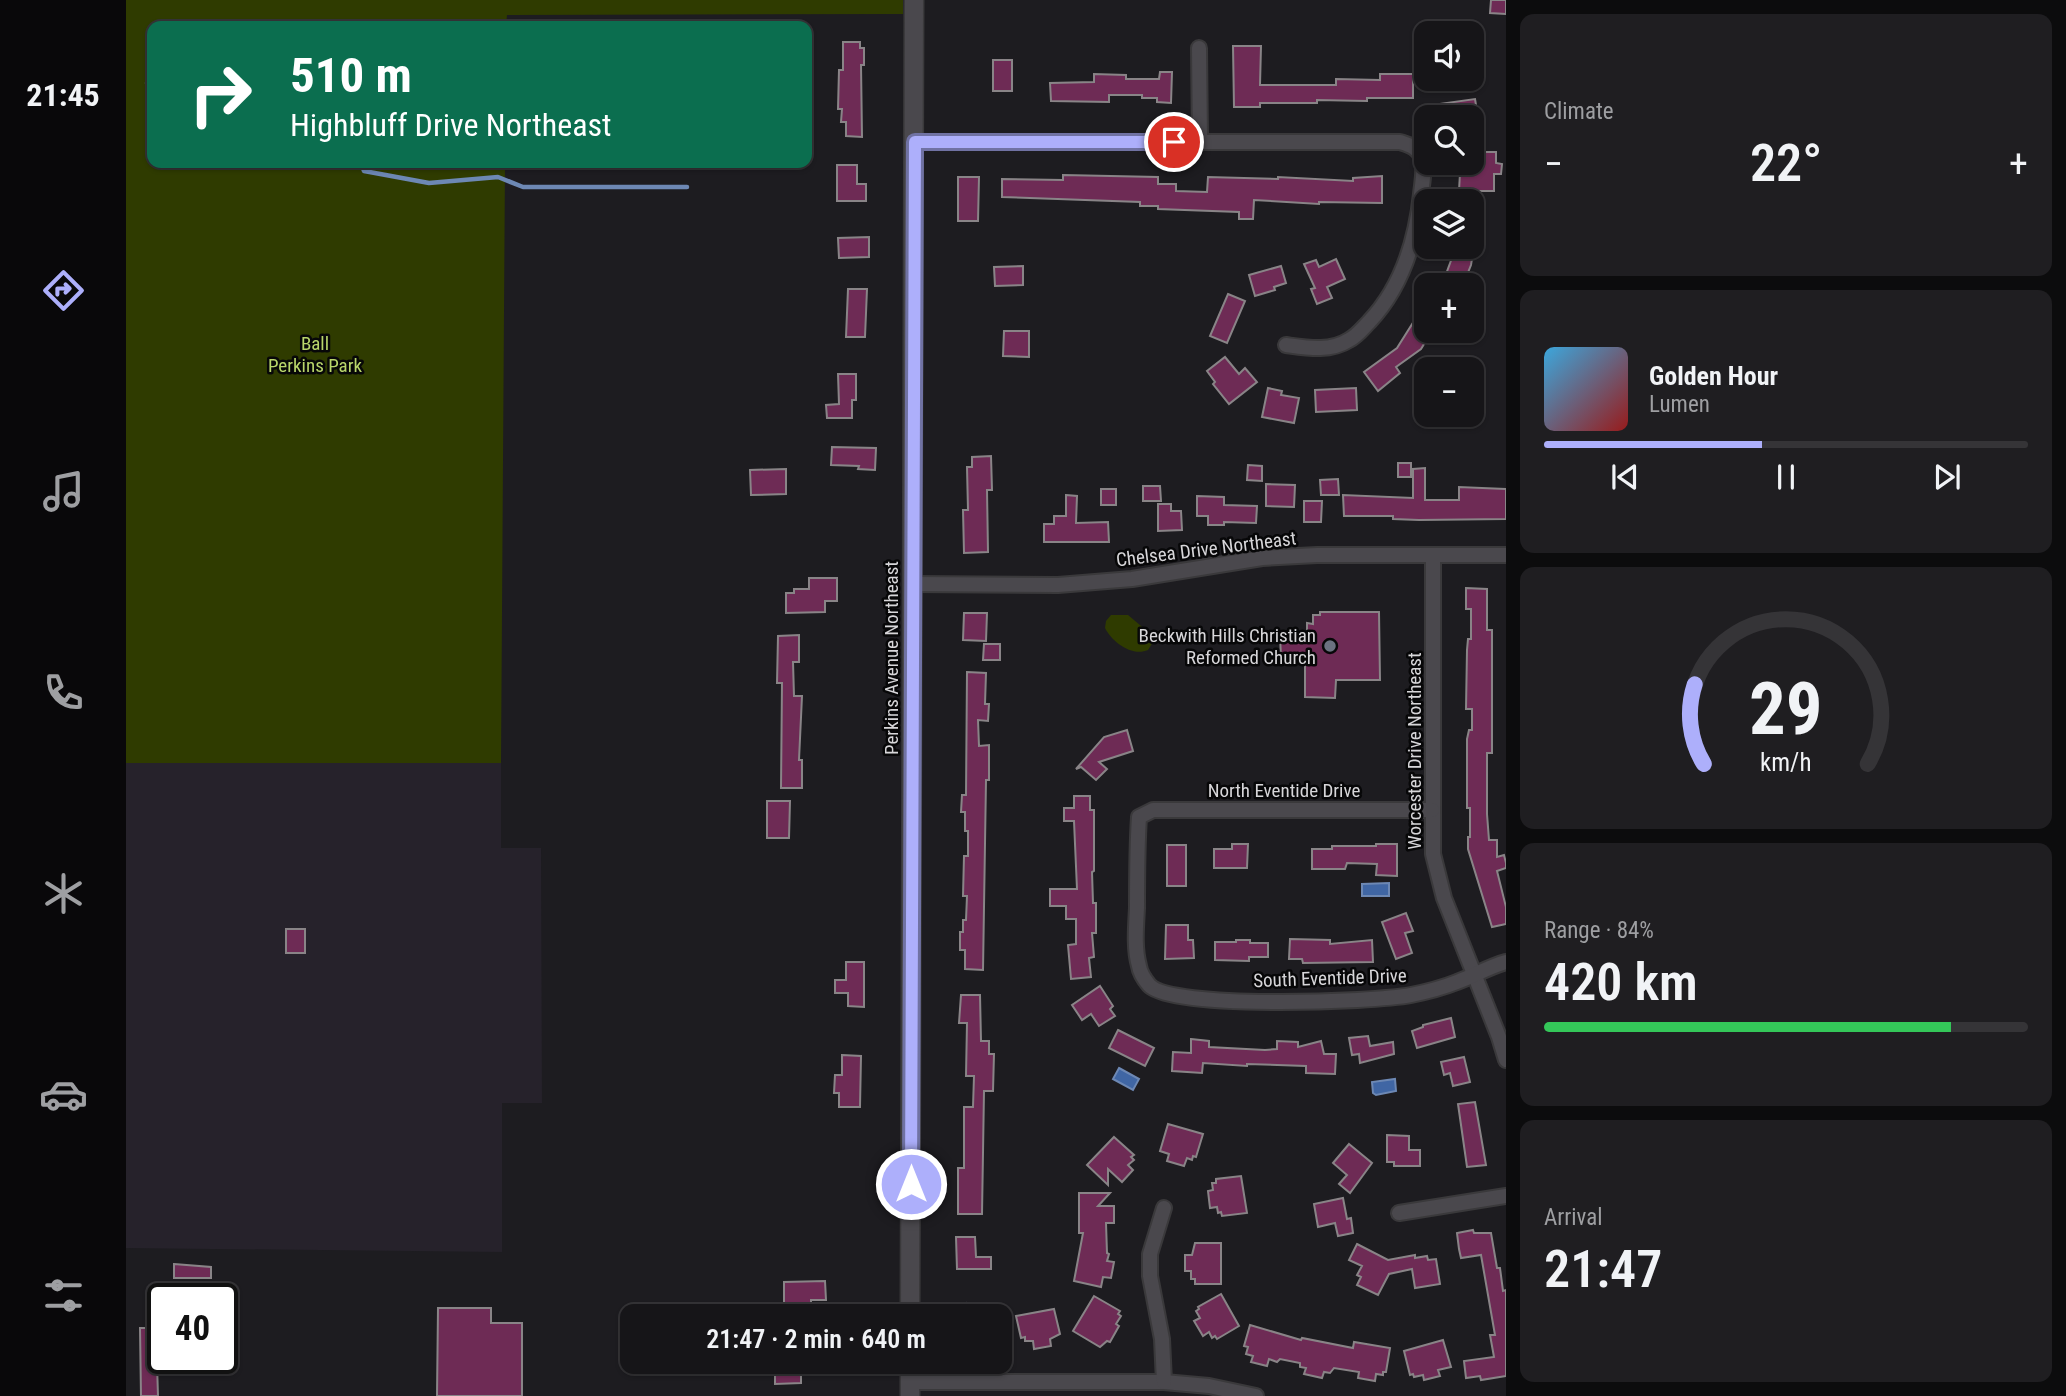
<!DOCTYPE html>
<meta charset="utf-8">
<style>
:root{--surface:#161518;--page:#1f1e21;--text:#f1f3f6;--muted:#9e9fa2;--line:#353437;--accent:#adaffb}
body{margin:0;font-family:"Roboto Condensed",sans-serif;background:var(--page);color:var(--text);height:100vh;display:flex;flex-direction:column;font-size:26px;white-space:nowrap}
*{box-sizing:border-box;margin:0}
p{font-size:23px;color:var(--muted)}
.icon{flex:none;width:38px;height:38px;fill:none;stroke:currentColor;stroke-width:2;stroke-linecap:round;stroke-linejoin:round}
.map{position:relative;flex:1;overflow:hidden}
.drawer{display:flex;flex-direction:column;gap:14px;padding:14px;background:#0c0c0d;width:560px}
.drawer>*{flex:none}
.hud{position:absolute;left:21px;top:21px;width:665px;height:147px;border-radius:14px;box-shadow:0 2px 5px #0004,0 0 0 2px var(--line);background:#0b6e4f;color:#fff;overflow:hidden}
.buttons{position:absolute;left:1288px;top:21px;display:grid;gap:14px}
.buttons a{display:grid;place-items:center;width:70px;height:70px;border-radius:14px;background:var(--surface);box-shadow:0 2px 5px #0004,0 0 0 2px var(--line);font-size:35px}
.speed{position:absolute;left:21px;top:1283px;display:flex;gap:14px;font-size:35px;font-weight:700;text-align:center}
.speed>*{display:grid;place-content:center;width:91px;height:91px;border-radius:50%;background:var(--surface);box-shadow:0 2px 5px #0004,0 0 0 2px var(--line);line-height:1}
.speed .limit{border:4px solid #111;border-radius:10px;background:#fff;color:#111}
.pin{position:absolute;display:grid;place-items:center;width:60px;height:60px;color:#fff;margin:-30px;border:4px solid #fff;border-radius:50%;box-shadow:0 2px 7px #0007}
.me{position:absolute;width:77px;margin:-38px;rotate:0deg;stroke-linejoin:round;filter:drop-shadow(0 0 5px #0008)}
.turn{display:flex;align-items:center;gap:24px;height:147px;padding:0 28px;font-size:32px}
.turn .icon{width:91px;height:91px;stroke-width:2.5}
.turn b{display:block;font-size:49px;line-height:60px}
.big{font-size:52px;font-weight:600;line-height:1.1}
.drawer .tile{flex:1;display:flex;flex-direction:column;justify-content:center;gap:10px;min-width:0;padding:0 24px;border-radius:14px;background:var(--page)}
.drawer .dial{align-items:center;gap:0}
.dial svg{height:182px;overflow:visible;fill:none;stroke:var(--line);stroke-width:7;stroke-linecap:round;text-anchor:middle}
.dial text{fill:var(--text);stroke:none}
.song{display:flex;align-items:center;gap:21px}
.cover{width:84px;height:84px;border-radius:10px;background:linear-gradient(135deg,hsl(200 70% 55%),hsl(0 70% 35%))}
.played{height:7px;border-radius:4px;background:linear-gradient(90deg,var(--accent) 45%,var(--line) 45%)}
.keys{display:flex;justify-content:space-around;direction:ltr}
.heat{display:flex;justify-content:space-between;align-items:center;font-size:38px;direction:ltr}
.charge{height:10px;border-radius:5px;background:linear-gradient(90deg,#34c759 84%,var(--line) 0)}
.trip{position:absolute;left:494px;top:1304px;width:392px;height:70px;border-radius:14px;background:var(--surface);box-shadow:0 2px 5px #0004,0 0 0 2px var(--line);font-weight:600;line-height:70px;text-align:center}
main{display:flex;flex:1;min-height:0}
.tabs{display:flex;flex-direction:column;width:126px;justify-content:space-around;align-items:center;background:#09080a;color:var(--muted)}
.tabs .icon{width:49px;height:49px}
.tabs .selected{color:var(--accent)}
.tabs b{font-size:32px;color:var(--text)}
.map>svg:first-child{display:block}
.built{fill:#26222b}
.green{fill:#2f3b00}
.water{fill:#4066a4;stroke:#6d88b4;stroke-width:2}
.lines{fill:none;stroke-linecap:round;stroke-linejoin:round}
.stream{stroke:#6d88b4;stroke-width:4.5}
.building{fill:#6e2b55;stroke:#898487;stroke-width:2}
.minor-casing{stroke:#3a393b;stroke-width:18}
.tertiary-casing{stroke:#3a393b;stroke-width:21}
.minor{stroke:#4a484d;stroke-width:14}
.tertiary{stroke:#4a484d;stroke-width:18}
.route-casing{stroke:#7072a3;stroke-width:18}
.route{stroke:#adaffb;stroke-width:12}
.worship-dot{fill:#6b7280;stroke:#070708;stroke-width:2.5}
.labels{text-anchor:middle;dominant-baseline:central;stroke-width:5;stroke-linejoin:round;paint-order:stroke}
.park-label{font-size:19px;fill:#b9d66b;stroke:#070708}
.street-label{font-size:19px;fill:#d7d6d9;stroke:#070708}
.poi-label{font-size:19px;fill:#d7d6d9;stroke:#070708;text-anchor:end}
</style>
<main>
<nav class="tabs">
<b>21:45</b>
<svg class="icon selected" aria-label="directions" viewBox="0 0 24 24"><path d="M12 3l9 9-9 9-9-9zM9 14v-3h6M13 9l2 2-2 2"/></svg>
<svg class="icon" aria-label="music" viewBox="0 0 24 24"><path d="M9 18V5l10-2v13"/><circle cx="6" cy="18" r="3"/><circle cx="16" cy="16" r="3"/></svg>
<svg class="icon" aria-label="phone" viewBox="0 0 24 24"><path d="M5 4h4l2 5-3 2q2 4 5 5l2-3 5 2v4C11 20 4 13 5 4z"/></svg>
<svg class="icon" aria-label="climate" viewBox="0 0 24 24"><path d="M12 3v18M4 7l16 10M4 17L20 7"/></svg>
<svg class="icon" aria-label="car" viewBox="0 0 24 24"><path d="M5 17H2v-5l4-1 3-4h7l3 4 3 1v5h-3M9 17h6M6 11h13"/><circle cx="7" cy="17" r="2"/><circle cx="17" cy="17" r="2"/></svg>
<svg class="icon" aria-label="filters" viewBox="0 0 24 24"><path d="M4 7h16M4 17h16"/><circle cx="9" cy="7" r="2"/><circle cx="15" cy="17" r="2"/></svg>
</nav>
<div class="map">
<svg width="1380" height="1396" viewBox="0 0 1380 1396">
<rect width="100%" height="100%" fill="#1d1c20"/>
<path class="built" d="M0,763H375V848H415L416,1103H376V1252L0,1248Z"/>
<g class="green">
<path d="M0,0H777V14L381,15L380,26H26V163H379L375,763H0Z"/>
<path d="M985,615H1002L1021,631L1027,633V642L1022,650C1006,657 986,642 979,628L980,621Z"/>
</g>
<g class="water">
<path d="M1263,883V896H1236V884Z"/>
<path d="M993,1068L1013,1079L1007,1090L987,1079Z"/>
<path d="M1269,1079L1270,1091L1250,1095L1247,1093L1246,1082Z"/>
</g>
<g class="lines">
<g class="stream">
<path d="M21,83H26"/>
<path d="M235,163L238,171L303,183L372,177L397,187H561"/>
</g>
</g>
<g class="building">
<path d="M1365,0H1380V14L1364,13Z"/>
<path d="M717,42H734V48H738V65H735L736,137L720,136V122H715L716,109H712L713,70H717Z"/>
<path d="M1107,46H1135L1134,85H1210V79L1254,80V74H1287V98H1241V101L1191,100V103H1134V107H1108Z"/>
<rect x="867" y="60" width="19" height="31"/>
<path d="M1034,72H1046L1045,103L1031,102V98H1016V95H983V102L925,101L924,83L968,82V74L1000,75V79H1033Z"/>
<path d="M1349,99L1352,117H1339V115L1315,117L1313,104Z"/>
<path d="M1349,152H1370V163L1376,164L1375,174H1368V191H1333L1334,173H1348Z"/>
<path d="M711,165H731V184H740V201H711Z"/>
<path d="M937,175L1032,177V184H1050V191L1081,192L1082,177L1152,179V177L1227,181V178L1256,176V203L1193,202V204L1128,200L1127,219H1113V212L1032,209V206H1014V202L876,197V179L937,180Z"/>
<path d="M832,177H853L852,221H832Z"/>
<path d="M743,237V257L713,258L712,238Z"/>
<path d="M1330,247H1348L1345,265L1337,285H1316Z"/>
<path d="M1210,259L1219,279L1201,287L1206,298L1191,304L1185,289L1189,288L1178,264L1190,260L1193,267Z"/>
<path d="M897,266V285L869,286L868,267Z"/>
<path d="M1155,266L1160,283L1148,287L1149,290L1129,296L1123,275Z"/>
<path d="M722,289H741L739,337H720Z"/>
<path d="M1102,294L1119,301L1101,343L1084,336Z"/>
<path d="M1300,302V331H1306L1295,349L1270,367L1274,373L1252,391L1238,372L1271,348Z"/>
<path d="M878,331H903V357L877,356Z"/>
<path d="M1099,357L1113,374L1119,368L1131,382L1103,404L1087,384L1089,382L1081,371Z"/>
<path d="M712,374H730V400H726V418H701L700,405L713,404Z"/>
<path d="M1142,388L1156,391L1155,395L1173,398L1168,423L1136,417Z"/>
<path d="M1230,388L1231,410L1190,412L1189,390Z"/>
<path d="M706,447L750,448L749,470L732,469L733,466L705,465Z"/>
<path d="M865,456L866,490H861L862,552L838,553L837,510H842L841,467H846V457Z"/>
<rect x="1272" y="463" width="13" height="14"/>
<path d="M1122,465L1136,466V481L1121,480Z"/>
<path d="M1299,468V500H1333V487L1380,489V519L1293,520L1267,519V516H1218L1217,495L1287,498V469Z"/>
<path d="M660,469V494L625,495L624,470Z"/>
<path d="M1212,479L1213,495H1195L1194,480Z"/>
<path d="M1140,484L1169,485L1168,507L1140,506Z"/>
<path d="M1017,486H1034L1035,501H1017Z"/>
<rect x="975" y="489" width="15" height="16"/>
<path d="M940,495L951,496L950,523L982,522L983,542H918V524H928V516H940Z"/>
<path d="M1071,496L1098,497V505L1131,506L1130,523L1098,522V525H1082V516H1071Z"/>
<path d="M1178,501H1196L1195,522H1178Z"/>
<path d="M1032,504H1045V511H1055L1056,530L1032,531Z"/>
<path d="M683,578H711V601H699V612L660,613V593H668V589H683Z"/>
<path d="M1340,588L1361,589V630H1366V753H1361V814L1363,840H1371V857L1378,855L1380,863V868L1371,871L1380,907V924L1366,927L1342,849V837H1344V808H1341V739L1343,730H1346V709H1340L1341,650L1342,639H1345V609H1340Z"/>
<path d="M1194,612H1253L1254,680H1210L1209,698L1179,697V659L1155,658L1154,635H1181V623L1187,624V615H1194Z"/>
<path d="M838,613H861L860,641L837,640Z"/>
<path d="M673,635V662H667L668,696H676L673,760H676V788H655L656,683H651L652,636Z"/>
<path d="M858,644H874V660H857Z"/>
<path d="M841,672L860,673L859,704H863L862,721L852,720L853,746L863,745V780H860L857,970L839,969V950H834V932H837V920H840L841,896H837L838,856H842V831H839V812H835L836,795H840Z"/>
<path d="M1001,730L1007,751L973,762L981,769L970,780L955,767L950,769L978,737Z"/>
<path d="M948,796H964V810H968V871L966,872L967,903H970V933H966L968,957L963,958L965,977L945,979L942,945L950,944V919H940V906H924V889H951L948,821H938V808H948Z"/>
<path d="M641,801H664L663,838H641Z"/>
<path d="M1106,844H1122L1121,868H1088V849H1106Z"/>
<path d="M1250,844H1271V876L1250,875L1251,864L1221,863L1219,869H1186V849H1206V846H1250Z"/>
<rect x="1041" y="845" width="19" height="41"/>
<path d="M1280,913L1287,931L1279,933L1286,953L1270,959L1256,922Z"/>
<path d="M1040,925H1062V940H1067L1068,958L1039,959Z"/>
<rect x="160" y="929" width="19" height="24"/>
<path d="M1164,939L1204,940V944L1246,940L1247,962L1177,963L1176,959H1163Z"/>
<path d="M1110,940H1124V943H1142V957H1123V961L1089,960V942H1110Z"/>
<path d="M720,962H738V1007L722,1006V993H709V980H720Z"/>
<path d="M974,986L987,1006L984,1009L989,1016L973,1026L965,1014L956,1020L946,1005Z"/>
<path d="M835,995H854L855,1041H863V1054H868L867,1091H858L856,1214H832V1168H838V1107H847L848,1076H840L841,1023H833Z"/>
<path d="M1325,1018L1329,1037L1291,1048L1286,1031L1297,1027V1025Z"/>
<path d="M992,1030L1028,1048L1019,1066L983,1048Z"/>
<path d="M1242,1036L1244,1046L1267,1042L1268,1054L1234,1063L1233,1054L1226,1055L1223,1038Z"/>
<path d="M1065,1039L1083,1041V1047L1139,1050L1151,1049V1041L1172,1042V1047L1195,1041L1198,1054H1210L1209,1074L1180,1073V1066L1121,1064V1066L1077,1063L1076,1073L1046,1071L1047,1052L1065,1053Z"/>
<path d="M716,1055L735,1056L734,1107H713V1093H708L709,1075H716Z"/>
<path d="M1338,1057L1344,1082L1327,1086L1324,1073L1318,1075L1315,1062Z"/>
<path d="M1349,1102L1360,1165L1341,1167L1332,1104Z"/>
<path d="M1042,1124L1077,1134L1070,1157L1067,1156L1066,1160L1061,1158L1058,1166L1041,1161L1043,1154L1034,1151Z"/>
<path d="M1261,1135L1283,1136V1150H1294V1166H1268V1162H1261Z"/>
<path d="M988,1137L1008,1155L1005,1157L1008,1160L1002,1165L1007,1170L996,1182L982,1169V1185L961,1165Z"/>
<path d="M1223,1144L1246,1163L1224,1193L1213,1184L1221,1175L1207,1163Z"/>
<path d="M1115,1176L1121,1213L1096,1216L1095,1212L1092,1213L1091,1207L1084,1208L1082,1191L1087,1190L1086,1183H1090V1179Z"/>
<path d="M953,1193H984L972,1206H988V1223H980L981,1253L983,1254L981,1261L988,1262L985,1278L977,1277L975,1287L948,1281L957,1233H953Z"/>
<path d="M1217,1198L1221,1219L1225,1218L1227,1233L1212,1236L1209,1223L1192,1227L1188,1204Z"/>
<path d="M1347,1230L1348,1233H1365L1371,1268H1374L1377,1291L1380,1290V1376L1355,1380L1354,1376L1340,1378L1338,1361L1368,1357L1364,1335H1369L1355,1255L1335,1258L1333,1249L1331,1233Z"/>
<path d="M830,1237H849L850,1257H865V1269H831Z"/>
<path d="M1069,1243H1095V1284H1069V1279H1065V1271H1059V1255H1066Z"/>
<path d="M1231,1244L1262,1260L1289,1255V1258L1301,1256L1302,1260L1310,1259L1314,1284L1289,1288L1286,1269L1263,1274L1252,1295L1231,1285L1235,1277L1231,1275L1236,1266L1223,1260Z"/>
<path d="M48,1264L85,1267V1278H48Z"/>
<path d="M699,1281L700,1300H685V1303L658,1304V1282Z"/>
<path d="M1095,1294L1113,1326L1091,1339L1089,1336L1086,1338L1083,1332L1077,1336L1068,1321L1074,1318L1070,1311L1073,1309L1072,1307Z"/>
<path d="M968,1296L994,1311L992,1314L995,1316L990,1324L993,1326L984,1342L981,1341L974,1347L947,1331Z"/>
<path d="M841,1303L864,1316H834Z"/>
<path d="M312,1308H365V1323H396V1396H311Z"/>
<path d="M928,1309L934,1334L924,1339L925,1346L908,1349L907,1341H899V1337L895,1338L890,1316Z"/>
<path d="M1124,1325L1175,1340L1176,1338L1227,1348L1228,1342L1264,1348L1260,1372H1257V1375L1250,1374L1249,1381L1232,1378L1233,1372L1208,1368L1204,1373L1198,1372L1196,1378L1178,1374L1180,1368L1174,1367V1363L1154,1359L1151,1362L1143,1359L1141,1366L1125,1362L1127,1356L1120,1354L1122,1347L1118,1346Z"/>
<path d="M14,1328H29L30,1331L32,1396H15Z"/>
<path d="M1317,1340L1325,1367L1312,1370L1314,1376L1298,1380L1297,1375L1288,1377L1287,1374L1284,1375L1278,1351Z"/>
<path d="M649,1362H675V1383L649,1384Z"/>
</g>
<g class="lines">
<g class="minor-casing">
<g id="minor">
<path d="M1073,48L1074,142"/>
<path d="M789,142H1274C1283,145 1291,147 1295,156C1300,168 1296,182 1295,194C1290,241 1276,287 1243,322C1237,328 1231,336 1223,340C1204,352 1182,348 1160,345"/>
<path d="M1307,555V854L1318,898L1373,1037L1380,1060"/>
<path d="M786,584L932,585L1006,579L1136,558L1191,555H1380"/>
<path d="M1306,810H1027L1013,817C1011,847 1011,878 1011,908C1010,927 1008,948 1013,966C1014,973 1018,979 1023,985C1044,1010 1248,1002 1285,995C1300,992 1316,988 1331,982C1348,976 1362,967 1380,962"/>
<path d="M1273,1213L1380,1196"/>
<path d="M784,1382H1038L1083,1386L1130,1396"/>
<path d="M1038,1382L1036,1339L1024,1276V1254L1038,1208"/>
</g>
</g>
<g class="tertiary-casing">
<g id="tertiary">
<path d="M784,1316L788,0"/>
<path d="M784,1396V1362"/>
</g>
</g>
<use href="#minor" class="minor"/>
<use href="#tertiary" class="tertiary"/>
</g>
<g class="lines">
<g class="route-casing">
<path id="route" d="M785,1184L789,142H1048"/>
</g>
<use href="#route" class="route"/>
</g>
<circle class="worship-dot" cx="1204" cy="646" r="7"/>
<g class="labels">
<g class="park-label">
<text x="189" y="343">Ball<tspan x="189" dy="22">Perkins Park</tspan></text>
</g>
<g class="street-label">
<text transform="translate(1080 549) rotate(-7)">Chelsea Drive Northeast</text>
<text transform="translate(765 658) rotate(-90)">Perkins Avenue Northeast</text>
<text transform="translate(1288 751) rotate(-90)">Worcester Drive Northeast</text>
<text x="1158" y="790">North Eventide Drive</text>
<text transform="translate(1204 978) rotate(-2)">South Eventide Drive</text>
</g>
<g class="poi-label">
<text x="1190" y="635">Beckwith Hills Christian<tspan x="1190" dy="22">Reformed Church</tspan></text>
</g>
</g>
</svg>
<div class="buttons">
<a><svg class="icon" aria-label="sound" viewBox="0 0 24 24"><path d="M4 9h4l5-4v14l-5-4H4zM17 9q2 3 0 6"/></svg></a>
<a><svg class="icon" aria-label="search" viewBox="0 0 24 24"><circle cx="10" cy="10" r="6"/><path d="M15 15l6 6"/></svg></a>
<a><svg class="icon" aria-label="layers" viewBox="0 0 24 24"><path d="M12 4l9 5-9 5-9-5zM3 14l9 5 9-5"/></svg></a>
<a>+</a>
<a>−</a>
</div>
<div class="speed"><div class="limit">40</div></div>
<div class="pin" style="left:1048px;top:142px;background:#d93025"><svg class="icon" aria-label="arrive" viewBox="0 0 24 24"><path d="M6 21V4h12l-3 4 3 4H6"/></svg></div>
<svg class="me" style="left:785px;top:1184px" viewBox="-20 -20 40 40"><circle r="17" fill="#adaffb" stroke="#fff" stroke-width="3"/><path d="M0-11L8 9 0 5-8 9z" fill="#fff"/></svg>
<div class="trip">21:47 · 2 min · 640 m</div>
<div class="hud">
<div class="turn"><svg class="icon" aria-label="right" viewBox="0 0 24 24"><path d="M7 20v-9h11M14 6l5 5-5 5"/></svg><div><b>510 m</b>Highbluff Drive Northeast</div></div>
</div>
</div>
<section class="drawer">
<div class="tile"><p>Climate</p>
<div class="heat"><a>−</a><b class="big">22°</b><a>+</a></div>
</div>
<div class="tile">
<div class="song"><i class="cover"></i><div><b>Golden Hour</b><p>Lumen</p></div></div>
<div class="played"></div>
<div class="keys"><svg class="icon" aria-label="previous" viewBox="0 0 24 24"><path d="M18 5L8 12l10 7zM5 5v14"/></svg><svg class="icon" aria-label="pause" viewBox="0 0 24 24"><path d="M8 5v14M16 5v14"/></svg><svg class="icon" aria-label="next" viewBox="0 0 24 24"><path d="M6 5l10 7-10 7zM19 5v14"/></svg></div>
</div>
<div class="tile dial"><svg viewBox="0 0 100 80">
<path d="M14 69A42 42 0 1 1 86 69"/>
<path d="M14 69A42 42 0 0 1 10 34" stroke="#adaffb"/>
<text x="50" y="56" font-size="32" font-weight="700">29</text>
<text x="50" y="72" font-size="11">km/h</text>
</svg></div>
<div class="tile"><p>Range · 84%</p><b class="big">420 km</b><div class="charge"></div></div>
<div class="tile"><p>Arrival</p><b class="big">21:47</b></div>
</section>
</main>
